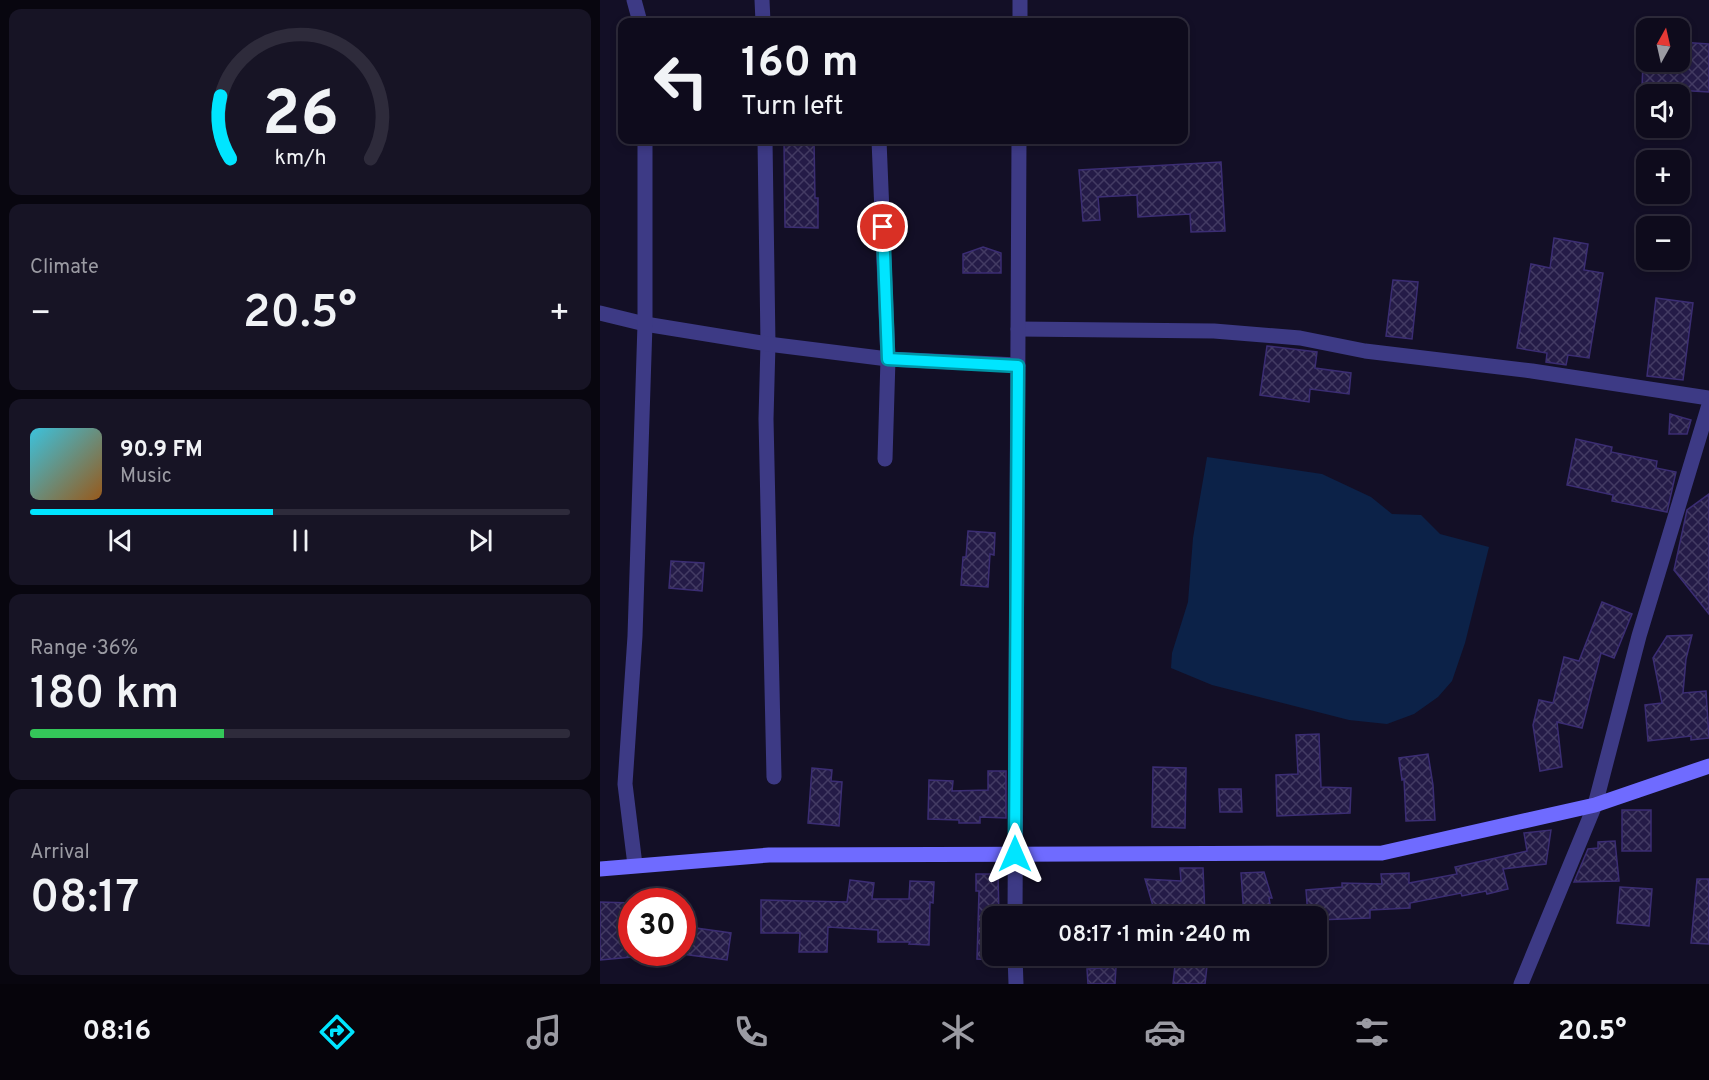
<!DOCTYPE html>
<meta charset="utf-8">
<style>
:root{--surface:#0e0b1c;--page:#171425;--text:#f1f3f6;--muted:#9b9ba3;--line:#2e2b3b;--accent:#00e5ff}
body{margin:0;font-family:Overpass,sans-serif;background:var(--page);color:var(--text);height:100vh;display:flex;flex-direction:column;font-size:22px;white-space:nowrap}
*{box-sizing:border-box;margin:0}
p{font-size:20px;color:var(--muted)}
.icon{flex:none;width:33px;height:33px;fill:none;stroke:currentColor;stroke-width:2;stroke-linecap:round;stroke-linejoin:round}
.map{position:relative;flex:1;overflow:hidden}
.side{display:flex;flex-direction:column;gap:9px;padding:9px;background:#08060f;width:600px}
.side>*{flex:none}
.banner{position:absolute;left:18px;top:18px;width:570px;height:126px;border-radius:12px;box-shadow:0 3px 9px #0003,0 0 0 2px var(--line);background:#0e0b1c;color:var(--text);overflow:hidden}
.needle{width:39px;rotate:8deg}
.tools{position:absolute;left:1036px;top:18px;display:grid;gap:12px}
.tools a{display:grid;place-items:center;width:54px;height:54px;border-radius:12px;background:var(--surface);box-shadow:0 3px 9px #0003,0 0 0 2px var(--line);font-size:30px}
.speed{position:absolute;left:18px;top:888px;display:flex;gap:12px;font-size:30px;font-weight:700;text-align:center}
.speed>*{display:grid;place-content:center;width:78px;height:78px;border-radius:50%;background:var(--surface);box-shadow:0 3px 9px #0003,0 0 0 2px var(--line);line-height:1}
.speed .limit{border:9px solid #d22;background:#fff;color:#111}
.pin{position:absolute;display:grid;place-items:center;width:51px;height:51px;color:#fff;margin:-26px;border:3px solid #fff;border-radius:50%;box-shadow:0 2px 6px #0007}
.me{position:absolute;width:66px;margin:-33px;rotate:0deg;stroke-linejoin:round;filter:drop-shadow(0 0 4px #0008)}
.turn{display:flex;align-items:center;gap:21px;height:126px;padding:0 24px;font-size:27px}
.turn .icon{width:78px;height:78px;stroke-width:2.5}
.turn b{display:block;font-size:42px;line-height:51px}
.big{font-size:45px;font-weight:600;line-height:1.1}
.side .tile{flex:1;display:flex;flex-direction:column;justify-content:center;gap:9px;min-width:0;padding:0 21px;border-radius:12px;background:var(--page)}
.side .dial{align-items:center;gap:0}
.dial svg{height:156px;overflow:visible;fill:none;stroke:var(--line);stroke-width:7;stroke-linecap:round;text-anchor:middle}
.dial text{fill:var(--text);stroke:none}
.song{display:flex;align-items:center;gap:18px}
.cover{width:72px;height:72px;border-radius:9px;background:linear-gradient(135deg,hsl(190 70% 55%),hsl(30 70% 35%))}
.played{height:6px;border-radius:3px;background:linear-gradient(90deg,var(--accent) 45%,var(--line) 45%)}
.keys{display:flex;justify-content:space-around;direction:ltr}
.heat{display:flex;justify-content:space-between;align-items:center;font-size:33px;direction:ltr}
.charge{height:9px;border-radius:4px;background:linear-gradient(90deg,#34c759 36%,var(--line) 0)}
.trip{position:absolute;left:382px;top:906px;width:345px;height:60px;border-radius:12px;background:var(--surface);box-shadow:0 3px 9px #0003,0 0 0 2px var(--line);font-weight:600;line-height:60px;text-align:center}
.tabs{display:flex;height:96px;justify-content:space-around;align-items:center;background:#06040b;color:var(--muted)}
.tabs .icon{width:42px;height:42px}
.tabs .active{color:var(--accent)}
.tabs b{font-size:27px;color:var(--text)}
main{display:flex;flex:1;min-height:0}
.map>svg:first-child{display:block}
.water{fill:#0c2248}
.building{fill:url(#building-cross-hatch);stroke:#3b2d73;stroke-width:1.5}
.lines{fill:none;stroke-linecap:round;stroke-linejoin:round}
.street{stroke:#3d3a85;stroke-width:15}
.secondary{stroke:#6f6bff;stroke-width:15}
.route-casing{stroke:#0095a6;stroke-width:15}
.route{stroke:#00e5ff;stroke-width:10}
</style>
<main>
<section class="side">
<div class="tile dial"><svg viewBox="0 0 100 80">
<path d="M14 69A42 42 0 1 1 86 69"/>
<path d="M14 69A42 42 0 0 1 9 37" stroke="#00e5ff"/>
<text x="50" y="56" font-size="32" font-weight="700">26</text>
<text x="50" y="72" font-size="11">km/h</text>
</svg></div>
<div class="tile"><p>Climate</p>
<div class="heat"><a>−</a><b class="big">20.5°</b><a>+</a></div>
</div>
<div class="tile">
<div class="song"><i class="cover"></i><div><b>90.9 FM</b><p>Music</p></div></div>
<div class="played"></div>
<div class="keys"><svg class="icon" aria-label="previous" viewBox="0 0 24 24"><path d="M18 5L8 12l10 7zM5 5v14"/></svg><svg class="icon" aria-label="pause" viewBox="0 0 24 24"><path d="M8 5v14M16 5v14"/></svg><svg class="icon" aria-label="next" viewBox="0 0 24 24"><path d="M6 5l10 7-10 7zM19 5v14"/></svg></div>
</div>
<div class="tile"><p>Range · 36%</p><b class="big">180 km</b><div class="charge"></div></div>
<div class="tile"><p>Arrival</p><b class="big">08:17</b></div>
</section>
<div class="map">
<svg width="1109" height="984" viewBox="0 0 1109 984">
<defs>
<pattern id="building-cross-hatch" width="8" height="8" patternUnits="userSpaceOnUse" patternTransform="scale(1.5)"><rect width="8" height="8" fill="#241b47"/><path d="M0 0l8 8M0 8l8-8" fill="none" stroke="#433b63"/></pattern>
</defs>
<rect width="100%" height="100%" fill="#130f26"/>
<path class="water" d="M607,457L722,474L771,497L792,514L821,515L840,534L889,547L865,643L852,681L838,697L814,714L787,724L749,720L612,685L571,668L572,653L588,602L593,538Z"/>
<g class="building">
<path d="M1080,42L1109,44V92L1042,88L1043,62H1080Z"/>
<path d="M184,140H214L215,198H218V228L185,227Z"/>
<path d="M621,162L625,231L591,232L590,214L538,217L537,195L498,197L500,220L483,221L479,170Z"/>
<path d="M954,238L988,244L984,270L1003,273L989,358L968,355L966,365L946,362L947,353L917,348L931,264L950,268Z"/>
<path d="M383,247L401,253V273H363V254Z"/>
<path d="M793,280L818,282L812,339L786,336Z"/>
<path d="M1056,298L1093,303L1083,380L1047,376Z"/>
<path d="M667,346L717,352L715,368L751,373L749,394L710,389L709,402L660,395Z"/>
<path d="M1070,414L1091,420L1087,434H1069Z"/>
<path d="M976,439L1012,447L1011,452L1057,461L1056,468L1076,472L1067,512L1012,501L1013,495L967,485Z"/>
<path d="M1109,494V614L1074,570L1087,510Z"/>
<path d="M368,531L395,533L394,555L390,554L388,587L361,585L363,557H366Z"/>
<path d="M71,561L104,563L102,591L69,588Z"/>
<path d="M1002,602L1032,614L1014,658L1001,653L982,728L957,722L962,767L940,771L933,725L939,700L953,703L964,657L979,661Z"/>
<path d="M1092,635L1086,659L1083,693L1106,691L1109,738L1091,740V736L1048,741L1045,705L1062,703L1053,658L1067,636Z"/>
<path d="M719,734L721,787L751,788L750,813L677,816L676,775L698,774L696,735Z"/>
<path d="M828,754L833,785L835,820L806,821L804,779L802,780L799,758Z"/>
<path d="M553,767L586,768L585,828L552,827Z"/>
<path d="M212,768L232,770L231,781L242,782L239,826L208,823Z"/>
<path d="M388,771H406V818L380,817V823H359V820L328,819L329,780L353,781L352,791L388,790Z"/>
<path d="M619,789H641L642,812H620Z"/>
<rect x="1022" y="810" width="29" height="41"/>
<path d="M951,830L946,864L903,869L908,889L887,894L886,891L862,896L861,893L810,903V908L770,910V918L717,920V916H708L706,890L742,887V883L782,884L781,874L809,873V883L857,874L855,867L927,851L924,833Z"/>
<path d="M1015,841L1019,881L974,882L988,849L998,848V842Z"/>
<path d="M580,868H603L605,916H556L545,879L581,881Z"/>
<path d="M664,872L672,898H669L672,916H644L641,873Z"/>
<path d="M376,874H398L399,916H393V960L377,959L379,891H376Z"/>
<path d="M1097,879H1109V944L1091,943Z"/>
<path d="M250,880L274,883L272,899H309L310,881L334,882L333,903L330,902L329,945L309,944L310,942H278V930L228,927L227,952H199L200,933H161V900L247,902Z"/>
<path d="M1020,887L1052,889L1049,926L1017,923Z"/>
<path d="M0,902L32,903V957L0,960Z"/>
<path d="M82,926L131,933L127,960L82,954Z"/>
<path d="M576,956H605V966H607L605,984H573Z"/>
<path d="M516,967L515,984H488L487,969Z"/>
</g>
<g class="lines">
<g class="street">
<path d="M34,0L40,22"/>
<path d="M162,0L163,22"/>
<path d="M420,22V0"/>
<path d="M165,140L168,344L166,419L174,777"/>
<path d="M279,140L288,359L285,459"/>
<path d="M0,313L45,324L168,344L288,359L418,365"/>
<path d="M418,329L614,331L700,338L765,351L932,371L1109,398"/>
<path d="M35,865L25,784L35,636L45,324V140"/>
<path d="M415,916L419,140"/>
<path d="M415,956L416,984"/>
<path d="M921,984L995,805L1039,636L1109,405"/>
</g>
<path class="secondary" d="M0,869L169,855L782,853L995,805L1109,766"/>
</g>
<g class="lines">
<g class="route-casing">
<path id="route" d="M283,227L288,359L418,366L415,854"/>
</g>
<use href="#route" class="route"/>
</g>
</svg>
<div class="tools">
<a><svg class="needle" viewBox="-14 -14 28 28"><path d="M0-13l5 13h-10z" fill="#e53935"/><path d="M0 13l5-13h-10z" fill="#9b9ba3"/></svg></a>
<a><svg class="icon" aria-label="sound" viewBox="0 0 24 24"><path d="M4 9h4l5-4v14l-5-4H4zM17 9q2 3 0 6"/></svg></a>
<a>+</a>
<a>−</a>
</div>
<div class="speed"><div class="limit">30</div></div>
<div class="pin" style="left:283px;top:227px;background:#d93025"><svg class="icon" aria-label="arrive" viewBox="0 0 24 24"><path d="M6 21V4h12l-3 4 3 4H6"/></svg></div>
<svg class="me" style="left:415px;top:854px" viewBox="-20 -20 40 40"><path d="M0-17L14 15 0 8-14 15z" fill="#00e5ff" stroke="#fff" stroke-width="4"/></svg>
<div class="trip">08:17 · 1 min · 240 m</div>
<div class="banner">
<div class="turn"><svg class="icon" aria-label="left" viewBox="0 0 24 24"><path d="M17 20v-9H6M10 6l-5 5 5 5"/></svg><div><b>160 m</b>Turn left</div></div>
</div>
</div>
</main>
<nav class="tabs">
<b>08:16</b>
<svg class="icon active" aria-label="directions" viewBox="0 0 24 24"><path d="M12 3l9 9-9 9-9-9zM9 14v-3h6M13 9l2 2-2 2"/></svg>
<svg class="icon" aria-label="music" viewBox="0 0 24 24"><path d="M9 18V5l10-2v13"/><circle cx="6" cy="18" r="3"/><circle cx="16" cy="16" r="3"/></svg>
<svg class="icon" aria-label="phone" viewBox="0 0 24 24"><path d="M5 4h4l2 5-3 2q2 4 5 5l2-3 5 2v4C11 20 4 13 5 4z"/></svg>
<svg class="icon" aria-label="climate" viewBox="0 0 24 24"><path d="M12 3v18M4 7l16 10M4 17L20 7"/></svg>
<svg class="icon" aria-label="car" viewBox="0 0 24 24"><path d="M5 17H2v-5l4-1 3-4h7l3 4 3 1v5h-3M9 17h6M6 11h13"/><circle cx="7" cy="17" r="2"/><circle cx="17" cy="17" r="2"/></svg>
<svg class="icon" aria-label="filters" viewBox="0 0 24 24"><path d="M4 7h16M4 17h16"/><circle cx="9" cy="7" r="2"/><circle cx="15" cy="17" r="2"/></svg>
<b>20.5°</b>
</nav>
